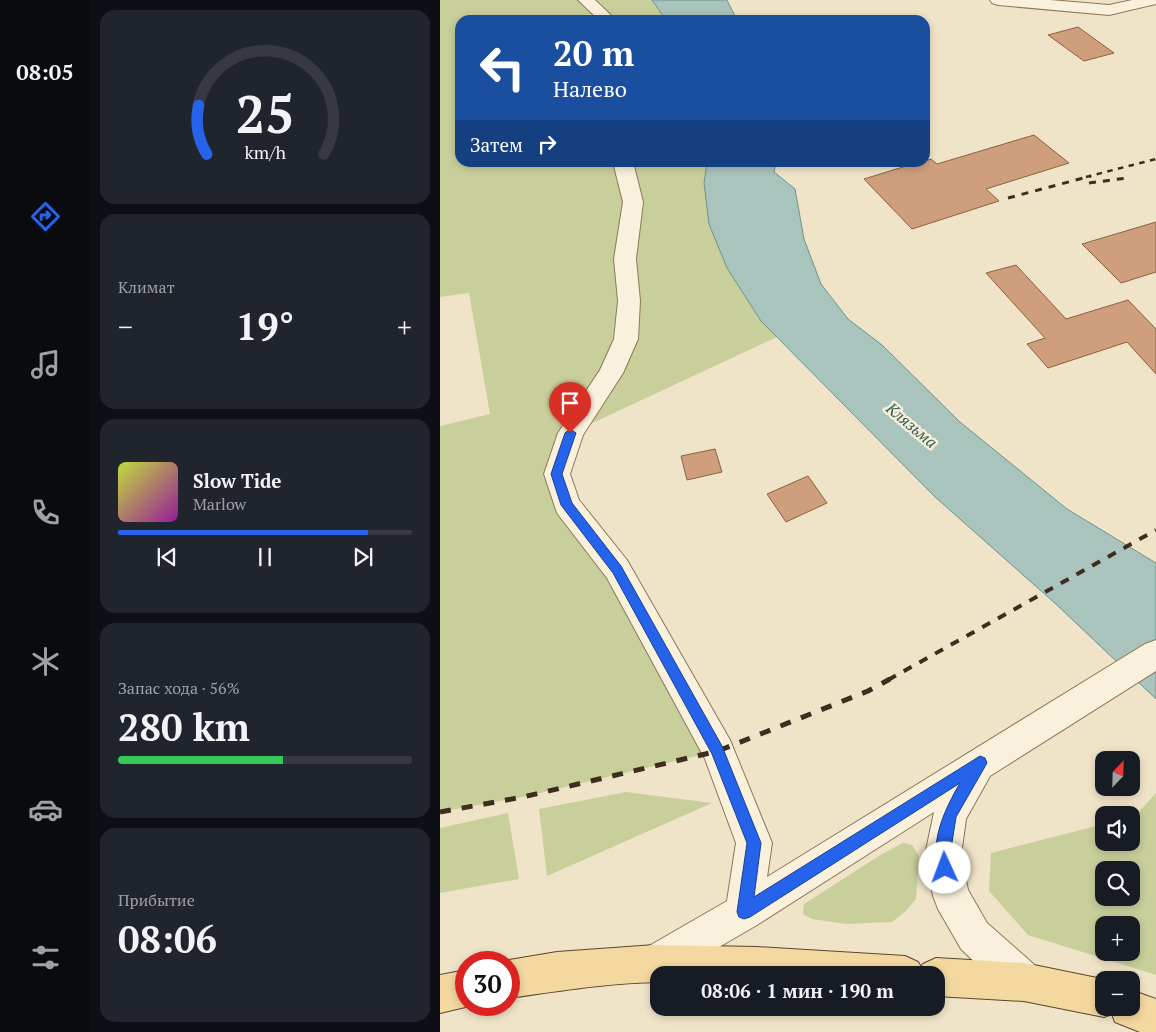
<!DOCTYPE html>
<html lang="ru">
<meta charset="utf-8">
<style>
:root{--surface:#171b24;--page:#20242c;--text:#f1f3f6;--muted:#9ea1a6;--line:#363941;--accent:#2563eb}
body{margin:0;font-family:"PT Serif",serif;background:var(--page);color:var(--text);height:100vh;display:flex;flex-direction:column;font-size:19px;white-space:nowrap}
*{box-sizing:border-box;margin:0}
p{font-size:16px;color:var(--muted)}
.icon{flex:none;width:28px;height:28px;fill:none;stroke:currentColor;stroke-width:2;stroke-linecap:round;stroke-linejoin:round}
.map{position:relative;flex:1;overflow:hidden}
.details{display:flex;flex-direction:column;gap:10px;padding:10px;background:#0d0f14;width:350px}
.details>*{flex:none}
.banner{position:absolute;left:15px;top:15px;width:475px;height:152px;border-radius:15px;box-shadow:0 2px 8px #0003;background:#1a4fa0;color:#fff;overflow:hidden}
.needle{width:32px;rotate:23deg}
.tools{position:absolute;left:655px;top:751px;display:grid;gap:10px}
.tools a{display:grid;place-items:center;width:45px;height:45px;border-radius:10px;background:var(--surface);box-shadow:0 2px 8px #0003;font-size:25px}
.speed{position:absolute;left:15px;top:951px;display:flex;gap:10px;font-size:25px;font-weight:700;text-align:center}
.speed>*{display:grid;place-content:center;width:65px;height:65px;border-radius:50%;background:var(--surface);box-shadow:0 2px 8px #0003;line-height:1}
.speed .limit{border:8px solid #d22;background:#fff;color:#111}
.pin{position:absolute;display:grid;place-items:center;width:42px;height:42px;color:#fff;margin:-51px -21px;border-radius:50% 50% 50% 0;rotate:-45deg;box-shadow:0 0 5px #0007}
.pin .icon{rotate:45deg}
.me{position:absolute;width:55px;margin:-28px;rotate:358deg;stroke-linejoin:round;filter:drop-shadow(0 0 4px #0008)}
.turn{display:flex;align-items:center;gap:18px;height:105px;padding:0 15px;font-size:22px}
.turn .icon{width:65px;height:65px;stroke-width:2.5}
.turn b{display:block;font-size:35px;line-height:42px}
.then{display:flex;align-items:center;height:48px;padding:0 15px;background:#0003;gap:10px;font-size:19px}
.big{font-size:38px;font-weight:600;line-height:1.1}
.details .widget{flex:1;display:flex;flex-direction:column;justify-content:center;gap:8px;min-width:0;padding:0 18px;border-radius:15px;background:var(--page)}
.details .dial{align-items:center;gap:0}
.dial svg{height:130px;overflow:visible;fill:none;stroke:var(--line);stroke-width:7;stroke-linecap:round;text-anchor:middle}
.dial text{fill:var(--text);stroke:none}
.song{display:flex;align-items:center;gap:15px}
.cover{width:60px;height:60px;border-radius:8px;background:linear-gradient(135deg,hsl(70 70% 55%),hsl(300 70% 35%))}
.played{height:5px;border-radius:2px;background:linear-gradient(90deg,var(--accent) 85%,var(--line) 85%)}
.keys{display:flex;justify-content:space-around;direction:ltr}
.heat{display:flex;justify-content:space-between;align-items:center;font-size:28px;direction:ltr}
.charge{height:8px;border-radius:4px;background:linear-gradient(90deg,#34c759 56%,var(--line) 0)}
.trip{position:absolute;left:210px;top:966px;width:295px;height:50px;border-radius:15px;background:var(--surface);box-shadow:0 2px 8px #0003;font-weight:600;line-height:50px;text-align:center}
main{display:flex;flex:1;min-height:0}
.menu{display:flex;flex-direction:column;width:90px;justify-content:space-around;align-items:center;background:#090b0e;color:var(--muted)}
.menu .icon{width:35px;height:35px}
.menu .active{color:var(--accent)}
.menu b{font-size:22px;color:var(--text)}
.map>svg:first-child{display:block}
.green{fill:#c9cf9b;fill-rule:evenodd}
.water{fill:#a9c4bc;stroke:#6f938a}
.building{fill:#cf9f7d;stroke:#8d5f41}
.lines{fill:none;stroke-linecap:round;stroke-linejoin:round}
.minor-casing{stroke:#8d765c;stroke-width:2}
.major-casing{stroke:#5b4430;stroke-width:2}
.minor{fill:#faf1dc;fill-rule:evenodd}
.major{fill:#f3d9a0;fill-rule:evenodd}
.rail-far3{stroke:#3d2e20;stroke-width:2.5;stroke-dasharray:5.5 5.5;stroke-linecap:butt}
.rail-far2{stroke:#3d2e20;stroke-width:3;stroke-dasharray:7 7;stroke-linecap:butt}
.rail-far1{stroke:#3d2e20;stroke-width:4;stroke-dasharray:9 9;stroke-linecap:butt}
.rail{stroke:#3d2e20;stroke-width:5;stroke-dasharray:11 11;stroke-linecap:butt}
.route{fill:#2563eb;stroke:#184099}
.labels{text-anchor:middle;dominant-baseline:central;stroke-width:5;stroke-linejoin:round;paint-order:stroke}
.water-label{font-size:16px;font-style:italic;fill:#2f5d5a;stroke:#f7eed8}
</style>
<main>
<nav class="menu">
<b>08:05</b>
<svg class="icon active" aria-label="directions" viewBox="0 0 24 24"><path d="M12 3l9 9-9 9-9-9zM9 14v-3h6M13 9l2 2-2 2"/></svg>
<svg class="icon" aria-label="music" viewBox="0 0 24 24"><path d="M9 18V5l10-2v13"/><circle cx="6" cy="18" r="3"/><circle cx="16" cy="16" r="3"/></svg>
<svg class="icon" aria-label="phone" viewBox="0 0 24 24"><path d="M5 4h4l2 5-3 2q2 4 5 5l2-3 5 2v4C11 20 4 13 5 4z"/></svg>
<svg class="icon" aria-label="climate" viewBox="0 0 24 24"><path d="M12 3v18M4 7l16 10M4 17L20 7"/></svg>
<svg class="icon" aria-label="car" viewBox="0 0 24 24"><path d="M5 17H2v-5l4-1 3-4h7l3 4 3 1v5h-3M9 17h6M6 11h13"/><circle cx="7" cy="17" r="2"/><circle cx="17" cy="17" r="2"/></svg>
<svg class="icon" aria-label="filters" viewBox="0 0 24 24"><path d="M4 7h16M4 17h16"/><circle cx="9" cy="7" r="2"/><circle cx="15" cy="17" r="2"/></svg>
</nav>
<section class="details">
<div class="widget dial"><svg viewBox="0 0 100 80">
<path d="M14 69A42 42 0 1 1 86 69"/>
<path d="M14 69A42 42 0 0 1 9 39" stroke="#2563eb"/>
<text x="50" y="56" font-size="32" font-weight="700">25</text>
<text x="50" y="72" font-size="11">km/h</text>
</svg></div>
<div class="widget"><p>Климат</p>
<div class="heat"><a>−</a><b class="big">19°</b><a>+</a></div>
</div>
<div class="widget">
<div class="song"><i class="cover"></i><div><b>Slow Tide</b><p>Marlow</p></div></div>
<div class="played"></div>
<div class="keys"><svg class="icon" aria-label="previous" viewBox="0 0 24 24"><path d="M18 5L8 12l10 7zM5 5v14"/></svg><svg class="icon" aria-label="pause" viewBox="0 0 24 24"><path d="M8 5v14M16 5v14"/></svg><svg class="icon" aria-label="next" viewBox="0 0 24 24"><path d="M6 5l10 7-10 7zM19 5v14"/></svg></div>
</div>
<div class="widget"><p>Запас хода · 56%</p><b class="big">280 km</b><div class="charge"></div></div>
<div class="widget"><p>Прибытие</p><b class="big">08:06</b></div>
</section>
<div class="map">
<svg width="716" height="1032" viewBox="0 0 716 1032">
<rect width="100%" height="100%" fill="#f0e4c8"/>
<g class="green">
<path d="M0,0H212L226,20H20V162L267,163L264,183L321,321L337,337L131,433L117,474L278,751L83,797L0,812V426L50,414L29,293L0,297Z"/>
<path d="M186,792L272,803L107,876L99,809Z"/>
<path d="M716,793V975L588,935L549,891L551,853L664,824V842H691V817L695,816ZM664,870H691V898H664ZM664,925H691V952H664Z"/>
<path d="M68,813L79,879L0,893V828Z"/>
<path d="M463,843L472,845L479,856L476,899L466,911L452,922L406,924L372,919L363,914L364,904L442,854Z"/>
</g>
<g class="water">
<path d="M212,0H287L297,20H226Z"/>
<path d="M267,163H336L334,172L355,189L364,239L381,284L408,319L442,345L520,422L627,509L716,563V699L618,606L494,496L321,321L287,268L269,224L264,183Z"/>
</g>
<g class="building">
<path d="M638,27L674,53L644,61L608,35Z"/>
<path d="M594,135L629,163L546,189L559,201L472,229L424,179L479,162H485V161L491,159L497,164Z"/>
<path d="M716,222V272L681,283L642,244Z"/>
<path d="M576,265L626,319L688,300L716,329V374L687,342L608,368L587,344L605,338L546,273Z"/>
<path d="M275,449L282,472L247,480L241,456Z"/>
<path d="M368,476L387,503L346,522L327,494Z"/>
</g>
<g class="lines">
<g class="minor-casing">
<g id="minor">
<path d="M138,0H155L176,20H159Z"/>
<path d="M550,0H610L669,5L692,0H716V4L669,15L558,5L552,3Z"/>
<path d="M173,162H193L203,202L196,259L200,301L198,339L183,373L143,435L130,474L139,500L187,560L290,740L332,843L327,877L705,644L716,640V671L550,776L526,819L521,855L528,890L547,923L598,968L603,982L598,996L584,1001L570,996L521,949L498,909L493,896L485,855L494,812L317,925L231,975H219V980L215,982L202,976L196,963L202,950L287,901L296,843L265,759L167,578L117,513L104,474L118,433L160,370L174,339L178,301L174,259L183,202Z"/>
</g>
</g>
<g class="major-casing">
<g id="major">
<path d="M215,945L316,947L465,956L478,962L481,967L483,964L496,958L584,963L667,980H664V1008H691V990L716,999V1032H700L675,1022L672,1014L664,1017L584,1001L496,996V975H219V982C166,983 120,991 69,998V962H63L69,960L117,952Z"/>
<path d="M26,970V1005H34L0,1013V975Z"/>
</g>
</g>
<use href="#minor" class="minor"/>
<use href="#major" class="major"/>
<path class="rail-far3" d="M646,177L716,159"/>
<g class="rail-far2">
<path d="M649,183L687,178"/>
<path d="M568,198L651,176"/>
</g>
<path class="rail-far1" d="M448,680L716,530"/>
<path class="rail" d="M0,812L83,797L278,751L428,691L450,679"/>
</g>
<path class="route" d="M130,429L136,433L122,474L132,503L181,566L282,746L321,843L314,897L540,756L545,758L547,763L516,817L510,855L513,868L511,874L505,876L500,874C488,843 505,809 520,783L310,917L304,919L299,917L297,912L307,843L272,754L236,688L173,573L121,505L111,474L125,433Z"/>
<g class="labels">
<g class="water-label">
<text transform="translate(472 425) rotate(40)">Клязьма</text>
</g>
</g>
</svg>
<div class="tools">
<a><svg class="needle" viewBox="-14 -14 28 28"><path d="M0-13l5 13h-10z" fill="#e53935"/><path d="M0 13l5-13h-10z" fill="#9ea1a6"/></svg></a>
<a><svg class="icon" aria-label="sound" viewBox="0 0 24 24"><path d="M4 9h4l5-4v14l-5-4H4zM17 9q2 3 0 6"/></svg></a>
<a><svg class="icon" aria-label="search" viewBox="0 0 24 24"><circle cx="10" cy="10" r="6"/><path d="M15 15l6 6"/></svg></a>
<a>+</a>
<a>−</a>
</div>
<div class="speed"><div class="limit">30</div></div>
<div class="pin" style="left:130px;top:433px;background:#d93025"><svg class="icon" aria-label="arrive" viewBox="0 0 24 24"><path d="M6 21V4h12l-3 4 3 4H6"/></svg></div>
<svg class="me" style="left:505px;top:868px" viewBox="-20 -20 40 40"><circle r="19" fill="#fff"/><path d="M0-13L10 11 0 6-10 11z" fill="#2563eb"/></svg>
<div class="trip">08:06 · 1 мин · 190 m</div>
<div class="banner">
<div class="turn"><svg class="icon" aria-label="left" viewBox="0 0 24 24"><path d="M17 20v-9H6M10 6l-5 5 5 5"/></svg><div><b>20 m</b>Налево</div></div>
<div class="then">Затем<svg class="icon" aria-label="right" viewBox="0 0 24 24"><path d="M7 20v-9h11M14 6l5 5-5 5"/></svg></div>
</div>
</div>
</main>
